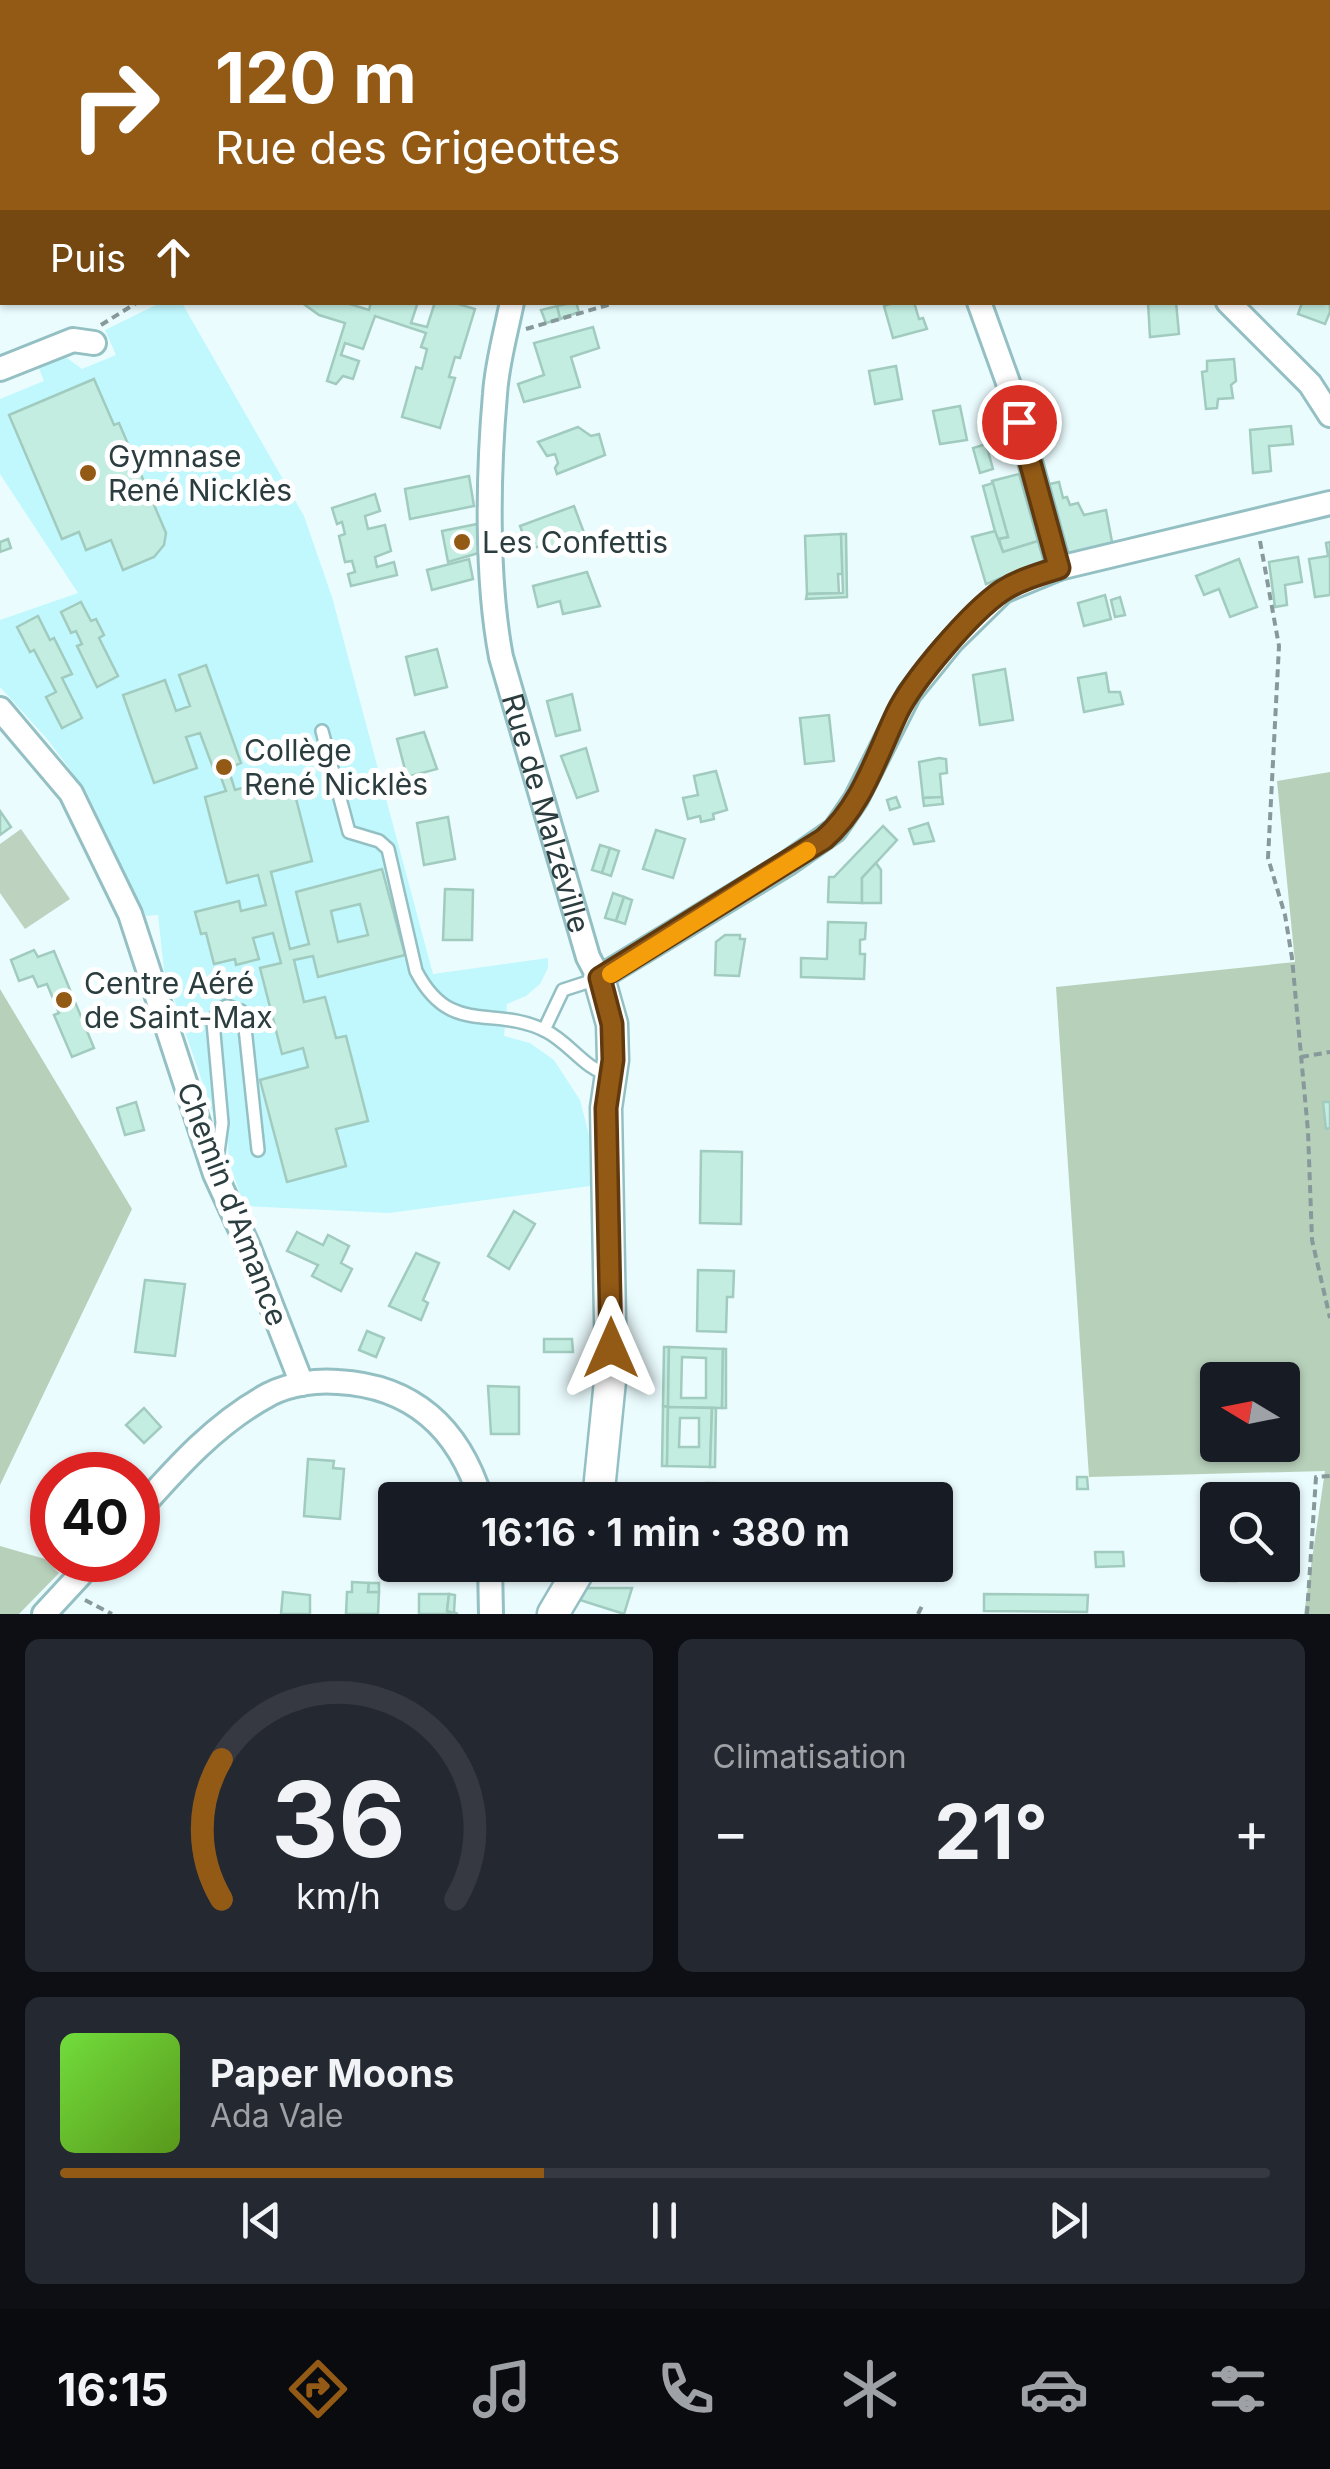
<!DOCTYPE html>
<html lang="fr">
<meta charset="utf-8">
<style>
:root{--surface:#171b24;--page:#242831;--text:#f1f3f6;--muted:#9ea1a6;--line:#363941;--accent:#935a16}
body{margin:0;font-family:Inter,sans-serif;background:var(--page);color:var(--text);height:100vh;display:flex;flex-direction:column;font-size:38px;white-space:nowrap}
*{box-sizing:border-box;margin:0}
p{font-size:32px;color:var(--muted)}
.icon{flex:none;width:55px;height:55px;fill:none;stroke:currentColor;stroke-width:2;stroke-linecap:round;stroke-linejoin:round}
.map{position:relative;height:1614px;overflow:hidden}
.panel{display:flex;flex-direction:column;gap:25px;padding:25px;background:#0d0f14;flex:1}
.panel>*{flex:none}
.hud{position:absolute;left:0px;top:0px;width:1330px;height:305px;box-shadow:0 2px 8px #0004;background:#935a16;color:#fff;overflow:hidden}
.needle{width:65px;rotate:280deg}
.controls{position:absolute;left:1200px;top:1362px;display:grid;gap:20px}
.controls a{display:grid;place-items:center;width:100px;height:100px;border-radius:10px;background:var(--surface);box-shadow:0 2px 8px #0004;font-size:50px}
.speed{position:absolute;left:30px;top:1452px;display:flex;gap:20px;font-size:50px;font-weight:700;text-align:center}
.speed>*{display:grid;place-content:center;width:130px;height:130px;border-radius:50%;background:var(--surface);box-shadow:0 2px 8px #0004;line-height:1}
.speed .limit{border:15px solid #d22;background:#fff;color:#111}
.pin{position:absolute;display:grid;place-items:center;width:85px;height:85px;color:#fff;margin:-42px;border:5px solid #fff;border-radius:50%;box-shadow:0 2px 10px #0007}
.me{position:absolute;width:110px;margin:-55px;rotate:0deg;stroke-linejoin:round;filter:drop-shadow(0 0 8px #0008)}
.turn{display:flex;align-items:center;gap:35px;height:210px;padding:0 50px;font-size:45px}
.turn .icon{width:130px;height:130px;stroke-width:2.5}
.turn b{display:block;font-size:70px;line-height:85px}
.then{display:flex;align-items:center;height:95px;padding:0 50px;background:#0003;gap:20px;font-size:38px}
.big{font-size:75px;font-weight:700;line-height:1.1}
.panel .tile{flex:1;display:flex;flex-direction:column;justify-content:center;gap:15px;min-width:0;padding:0 35px;border-radius:15px;background:var(--page)}
.panel .dial{align-items:center;gap:0}
.dial svg{height:260px;overflow:visible;fill:none;stroke:var(--line);stroke-width:7;stroke-linecap:round;text-anchor:middle}
.dial text{fill:var(--text);stroke:none}
.song{display:flex;align-items:center;gap:30px}
.cover{width:120px;height:120px;border-radius:15px;background:linear-gradient(135deg,hsl(100 70% 55%),hsl(90 70% 35%))}
.played{height:10px;border-radius:5px;background:linear-gradient(90deg,var(--accent) 40%,var(--line) 40%)}
.keys{display:flex;justify-content:space-around;direction:ltr}
.heat{display:flex;justify-content:space-between;align-items:center;font-size:55px;direction:ltr}
.panel .tiles{flex:1;display:grid;gap:25px;grid-template-columns:1fr 1fr}
.tile:last-child{grid-column:span 2}
.trip{position:absolute;left:378px;top:1482px;width:575px;height:100px;border-radius:10px;background:var(--surface);box-shadow:0 2px 8px #0004;font-weight:700;line-height:100px;text-align:center}
.dock{display:flex;height:160px;justify-content:space-around;align-items:center;background:#090b0e;color:var(--muted)}
.dock .icon{width:70px;height:70px}
.dock .selected{color:var(--accent)}
.dock b{font-size:45px;color:var(--text)}
.map>svg:first-child{display:block}
.built{fill:#c0f8fe}
.green{fill:#bdd3bf}
.forest{fill:#b7d0ba;fill-rule:evenodd}
.building{fill:#c3ede1;stroke:#a1cbbf;stroke-width:2.5;fill-rule:evenodd}
.lines{fill:none;stroke-linecap:round;stroke-linejoin:round}
.lane-casing{stroke:#94c0c4;stroke-width:16}
.street-casing{stroke:#94c0c4;stroke-width:28}
.secondary-casing{stroke:#94c0c4;stroke-width:35}
.path{stroke:#87999b;stroke-width:4;stroke-dasharray:8 5;stroke-linecap:butt}
.lane{stroke:#fff;stroke-width:11}
.street{stroke:#fff;stroke-width:22}
.secondary{stroke:#fff;stroke-width:30}
.route-casing{stroke:#603a0e;stroke-width:25}
.route{stroke:#935a16;stroke-width:18}
.slow{stroke:#f59e0b;stroke-width:18}
.poi-dot{fill:#935a16;stroke:#fff;stroke-width:4}
.labels{text-anchor:middle;dominant-baseline:central;stroke-width:10;stroke-linejoin:round;paint-order:stroke}
.poi-label{font-size:30px;fill:#2b3d3f;stroke:#fff;text-anchor:start}
.street-label{font-size:30px;fill:#2b3d3f;stroke:#fff}
</style>
<div class="map">
<svg width="1330" height="1614" viewBox="0 0 1330 1614">
<rect width="100%" height="100%" fill="#ebfcfe"/>
<path class="built" d="M160,303H182L304,516L332,597L433,974L548,958V968L540,984L526,996L507,1004L504,1036L530,1043L554,1060L580,1100L589,1135L590,1186L389,1213L244,1206L229,1161L226,1119H215L164,970L158,915L146,916L86,791L48,740L0,687V620L78,593L0,474V399L44,381L38,366L63,355L82,369L116,355L105,330Z"/>
<path class="green" d="M21,829L70,899L25,929L0,893V844Z"/>
<g class="forest">
<path d="M1330,772V1614H1304L1325,1471L1089,1477L1056,987L1295,962L1277,781ZM1218,1380H1282V1445H1218Z"/>
<path d="M0,989L132,1209L0,1485Z"/>
<path d="M0,1546L45,1559L59,1573L19,1614H0Z"/>
</g>
<g class="building">
<path d="M1328,276L1330,312L1325,324L1298,314L1302,303L1328,302Z"/>
<path d="M301,302H343L369,310L371,302H418L411,323L427,327L435,302H452L475,309L460,358L455,357L449,377L455,378L440,428L402,417L416,367L422,369L427,349L421,347L426,333L375,316L363,349L345,343L341,355L359,361L353,379L343,376L336,384L327,381L345,323L319,315Z"/>
<path d="M576,302L579,312L560,319L557,306Z"/>
<path d="M896,302H914L919,319L923,318L927,329L893,338L884,306Z"/>
<path d="M1148,302H1176L1179,334L1150,337Z"/>
<path d="M557,306L560,319L546,323L541,310Z"/>
<path d="M593,327L599,348L571,357L580,387L524,402L518,384L544,375L534,343Z"/>
<path d="M1234,359L1236,381L1231,385L1233,398L1218,399L1217,408L1206,409L1202,372L1207,371V361Z"/>
<path d="M896,366L902,399L875,404L869,371Z"/>
<path d="M94,379L114,425L119,423L166,533L164,545L154,557L123,570L111,540L86,550L79,532L62,539L9,415Z"/>
<path d="M960,406L967,440L940,444L933,411Z"/>
<path d="M1291,426L1293,444L1269,446L1271,471L1253,473L1250,430Z"/>
<path d="M578,427L591,436L599,434L605,455L557,474L555,468L558,463L555,454L547,456L538,442Z"/>
<path d="M986,444L993,469L980,473L973,448Z"/>
<path d="M1019,474L1038,541L1003,552L999,539L1008,537L992,481Z"/>
<path d="M469,476L474,506L410,519L405,489Z"/>
<path d="M1059,482L1063,498L1067,497L1070,505L1078,503L1084,515L1106,510L1113,547L1064,558L1045,485Z"/>
<path d="M993,483L1008,537L997,539L983,486Z"/>
<path d="M375,494L380,511L365,516L368,529L385,525L391,551L375,557L377,567L394,562L397,575L351,586L348,574L355,572L352,561L345,562L339,536L345,534L342,522L337,524L332,508Z"/>
<path d="M574,506L586,538L548,551L545,544L529,550L520,526Z"/>
<path d="M477,524L482,552L448,562L442,531Z"/>
<path d="M995,531L1003,552L1038,541L1044,562L986,584L972,537Z"/>
<path d="M841,534L843,574H838L839,593L807,594L805,536Z"/>
<path d="M841,534H846L847,597L806,599L807,594L843,593Z"/>
<path d="M8,539L11,548L0,552V542Z"/>
<path d="M1330,542V595L1315,597L1309,559L1328,556L1326,543Z"/>
<path d="M1298,557L1302,582L1285,585L1287,605L1275,607L1269,562Z"/>
<path d="M469,559L473,579L432,590L427,570Z"/>
<path d="M1239,559L1257,607L1230,617L1219,589L1204,595L1196,576Z"/>
<path d="M587,572L600,606L563,614L560,601L538,607L533,586Z"/>
<path d="M1105,595L1111,619L1084,626L1078,603Z"/>
<path d="M1120,597L1125,615L1115,617L1111,600Z"/>
<path d="M81,602L91,621L96,619L104,635L99,638L118,676L97,687L77,646L82,644L76,631L71,633L61,612Z"/>
<path d="M38,616L50,640L54,638L72,674L62,678L82,718L62,728L46,697L56,692L34,650L30,652L17,627Z"/>
<path d="M437,649L447,687L415,695L406,657Z"/>
<path d="M206,665L241,763L228,768L235,790L290,775L312,861L271,872L290,949L309,944L296,892L382,869L405,955L318,977L313,956L294,960L304,1002L325,997L336,1038L346,1036L368,1121L336,1129L346,1166L287,1182L260,1080L308,1067L303,1048L282,1054L260,968L281,963L273,933L253,938L259,959L236,965L235,959L214,964L206,933L201,934L195,912L239,901L241,911L266,905L258,875L227,883L205,797L226,791L219,772L215,773L200,733L186,737L197,768L154,783L123,695L165,680L176,711L190,706L179,675ZM360,904L368,935L338,942L331,911Z"/>
<path d="M1005,669L1013,720L980,725L973,675Z"/>
<path d="M1106,673L1109,692H1120L1123,704L1084,712L1078,678Z"/>
<path d="M572,694L580,730L556,736L547,701Z"/>
<path d="M829,715L834,761L805,764L800,718Z"/>
<path d="M424,732L437,769L407,777L397,739Z"/>
<path d="M586,748L598,791L577,798L561,756Z"/>
<path d="M939,758L946,759L947,773L940,774L942,797L923,798L919,762Z"/>
<path d="M716,771L727,810L713,814L714,819L701,822L700,816L688,819L683,798L698,795L694,776Z"/>
<path d="M896,797L900,807L890,810L887,800Z"/>
<path d="M942,797L943,804L924,806L923,798Z"/>
<path d="M0,811L11,827L0,835Z"/>
<path d="M448,817L455,859L424,865L417,823Z"/>
<path d="M928,823L934,841L914,844L909,829Z"/>
<path d="M883,826L897,840L862,878V903L828,902L829,877H834Z"/>
<path d="M656,830L685,839L673,878L643,869Z"/>
<path d="M600,845L610,848L602,873L592,870Z"/>
<path d="M610,848L619,851L611,876L602,873Z"/>
<path d="M876,863L881,870V903H862V878Z"/>
<path d="M445,889L473,890L472,940H443Z"/>
<path d="M613,893L624,897L616,921L605,918Z"/>
<path d="M624,897L632,900L625,924L616,921Z"/>
<path d="M828,922L866,923L865,939L860,940V954H865L864,979L801,977V958L827,959Z"/>
<path d="M725,935H740V939H745L739,976L715,975L716,942Z"/>
<path d="M34,950L38,957L54,951L94,1048L72,1057L54,1015L59,1013L47,984L38,987L33,976L19,981L11,960Z"/>
<path d="M136,1102L144,1130L125,1135L117,1108Z"/>
<path d="M1323,1102H1330V1128L1326,1129Z"/>
<path d="M701,1151L742,1152L741,1224L700,1223Z"/>
<path d="M514,1211L535,1224L509,1269L488,1256Z"/>
<path d="M297,1232L323,1245L328,1235L349,1246L341,1263L352,1269L341,1291L312,1276L318,1265L287,1251Z"/>
<path d="M416,1253L439,1263L423,1300L428,1303L421,1320L389,1306Z"/>
<path d="M698,1270L734,1271L733,1297H727L726,1332L697,1331Z"/>
<path d="M145,1280L185,1284L175,1356L135,1352Z"/>
<path d="M367,1331L384,1338L376,1357L359,1350Z"/>
<path d="M544,1339H572L573,1352H544Z"/>
<path d="M664,1347H669L668,1407L663,1406Z"/>
<path d="M669,1347L723,1349L722,1408L668,1407ZM682,1357L706,1358V1398H681Z"/>
<path d="M723,1349H726V1408H722Z"/>
<path d="M488,1386L519,1387V1434H491Z"/>
<path d="M663,1406L668,1407L667,1466H662Z"/>
<path d="M668,1407L712,1408L710,1467L667,1466ZM680,1418H699V1447H679Z"/>
<path d="M144,1408L161,1427L144,1443L126,1425Z"/>
<path d="M712,1408H716L715,1467H710Z"/>
<path d="M308,1459L334,1461L333,1468L344,1469L340,1519L304,1516Z"/>
<path d="M1077,1477H1087L1088,1489H1077Z"/>
<path d="M706,1483L766,1484L765,1495H769V1500H718L719,1492L706,1491Z"/>
<path d="M531,1490L570,1496V1500H529Z"/>
<path d="M670,1490L706,1491V1500H670Z"/>
<path d="M706,1491L719,1492L718,1500H706Z"/>
<path d="M1282,1541L1283,1579L1258,1578L1259,1565H1282Z"/>
<path d="M1095,1552H1123L1124,1566L1096,1567Z"/>
<rect x="1226" y="1569" width="10" height="12"/>
<path d="M352,1582L369,1583L368,1592H379L378,1614H346L347,1592H352Z"/>
<path d="M369,1583H379V1592H368Z"/>
<path d="M587,1588H632L624,1614L580,1600Z"/>
<path d="M283,1592L310,1595V1614H281Z"/>
<path d="M419,1594H449L447,1611L451,1614H419Z"/>
<path d="M449,1594L455,1595L454,1612L458,1614L447,1611Z"/>
<path d="M984,1594L1088,1595L1087,1612L984,1611Z"/>
</g>
<g class="lines">
<g class="lane-casing">
<g id="lane">
<path d="M322,731L349,832L379,841L388,849L416,971C451,1038 492,1004 546,1031C570,1043 584,1069 610,1075"/>
<path d="M544,1030L563,990L597,979"/>
<path d="M217,1160L222,1123L213,1022L219,1010L227,1006L241,1011L245,1028L258,1150"/>
</g>
</g>
<g class="street-casing">
<g id="street">
<path d="M411,0L412,2"/>
<path d="M874,0L875,2"/>
<path id="s1" d="M512,302C506,332 497,363 495,394C488,474 486,578 501,657L588,957L599,978L788,863L835,830L856,799L909,694L952,641L1003,591L1059,568L1330,503"/>
<path d="M979,302L1010,388L1059,568"/>
<path d="M1228,302L1310,384L1330,415"/>
<path d="M0,369L73,340L94,343"/>
<path d="M0,709L71,793L130,914L215,1174L248,1246L302,1384"/>
<path d="M138,1511C177,1467 217,1422 270,1394C290,1384 316,1380 338,1382C413,1386 459,1428 481,1500"/>
<path d="M490,1565L491,1614"/>
<path d="M44,1614L94,1560"/>
</g>
</g>
<g class="secondary-casing">
<g id="secondary">
<path d="M598,1500L611,1371L606,1108L613,1060L612,1024L599,978"/>
<path d="M553,1614L582,1565"/>
</g>
</g>
<g class="path">
<path d="M39,0L41,2"/>
<path d="M101,325L138,302"/>
<path d="M526,329L618,302"/>
<path d="M1260,541L1279,646L1268,858L1285,915L1292,958L1308,1131L1312,1240L1330,1318"/>
<path d="M1301,1057L1330,1052"/>
<path d="M85,1600L112,1614"/>
<path d="M918,1614L923,1604"/>
<path d="M1307,1614L1316,1477L1330,1476"/>
</g>
<use href="#lane" class="lane"/>
<use href="#street" class="street"/>
<use href="#secondary" class="secondary"/>
</g>
<g class="lines">
<g class="route-casing">
<path id="route" d="M611,1348L606,1108L613,1060L612,1024L600,978L824,839C862,806 876,757 897,713C913,680 971,612 1002,591C1019,580 1040,574 1059,568L1019,422"/>
</g>
<use href="#route" class="route"/>
<path class="slow" d="M611,974L807,851"/>
</g>
<g class="poi-dot">
<circle cx="88" cy="473" r="10"/>
<circle cx="462" cy="542" r="10"/>
<circle cx="224" cy="767" r="10"/>
<circle cx="64" cy="1000" r="10"/>
</g>
<g class="labels">
<g class="poi-label">
<text x="108" y="456">Gymnase<tspan x="108" dy="34">René Nicklès</tspan></text>
<text x="482" y="542">Les Confettis</text>
<text x="244" y="750">Collège<tspan x="244" dy="34">René Nicklès</tspan></text>
<text x="84" y="983">Centre Aéré<tspan x="84" dy="34">de Saint-Max</tspan></text>
</g>
<g class="street-label">
<text stroke="none"><textPath href="#s1" startOffset="520">Rue de Malzéville</textPath></text>
<text transform="translate(233 1204) rotate(69)">Chemin d'Amance</text>
</g>
</g>
</svg>
<div class="controls">
<a><svg class="needle" viewBox="-14 -14 28 28"><path d="M0-13l5 13h-10z" fill="#e53935"/><path d="M0 13l5-13h-10z" fill="#9ea1a6"/></svg></a>
<a><svg class="icon" aria-label="search" viewBox="0 0 24 24"><circle cx="10" cy="10" r="6"/><path d="M15 15l6 6"/></svg></a>
</div>
<div class="speed"><div class="limit">40</div></div>
<div class="pin" style="left:1019px;top:422px;background:#d93025"><svg class="icon" aria-label="arrive" viewBox="0 0 24 24"><path d="M6 21V4h12l-3 4 3 4H6"/></svg></div>
<svg class="me" style="left:611px;top:1348px" viewBox="-20 -20 40 40"><path d="M0-17L14 15 0 8-14 15z" fill="#935a16" stroke="#fff" stroke-width="4"/></svg>
<div class="trip">16:16 · 1 min · 380 m</div>
<div class="hud">
<div class="turn"><svg class="icon" aria-label="right" viewBox="0 0 24 24"><path d="M7 20v-9h11M14 6l5 5-5 5"/></svg><div><b>120 m</b>Rue des Grigeottes</div></div>
<div class="then">Puis<svg class="icon" aria-label="ahead" viewBox="0 0 24 24"><path d="M12 20V5M6 11l6-6 6 6"/></svg></div>
</div>
</div>
<section class="panel">
<div class="tiles">
<div class="tile dial"><svg viewBox="0 0 100 80">
<path d="M14 69A42 42 0 1 1 86 69"/>
<path d="M14 69A42 42 0 0 1 14 26" stroke="#935a16"/>
<text x="50" y="56" font-size="32" font-weight="700">36</text>
<text x="50" y="72" font-size="11">km/h</text>
</svg></div>
<div class="tile"><p>Climatisation</p>
<div class="heat"><a>−</a><b class="big">21°</b><a>+</a></div>
</div>
<div class="tile">
<div class="song"><i class="cover"></i><div><b>Paper Moons</b><p>Ada Vale</p></div></div>
<div class="played"></div>
<div class="keys"><svg class="icon" aria-label="previous" viewBox="0 0 24 24"><path d="M18 5L8 12l10 7zM5 5v14"/></svg><svg class="icon" aria-label="pause" viewBox="0 0 24 24"><path d="M8 5v14M16 5v14"/></svg><svg class="icon" aria-label="next" viewBox="0 0 24 24"><path d="M6 5l10 7-10 7zM19 5v14"/></svg></div>
</div>
</div>
</section>
<nav class="dock">
<b>16:15</b>
<svg class="icon selected" aria-label="directions" viewBox="0 0 24 24"><path d="M12 3l9 9-9 9-9-9zM9 14v-3h6M13 9l2 2-2 2"/></svg>
<svg class="icon" aria-label="music" viewBox="0 0 24 24"><path d="M9 18V5l10-2v13"/><circle cx="6" cy="18" r="3"/><circle cx="16" cy="16" r="3"/></svg>
<svg class="icon" aria-label="phone" viewBox="0 0 24 24"><path d="M5 4h4l2 5-3 2q2 4 5 5l2-3 5 2v4C11 20 4 13 5 4z"/></svg>
<svg class="icon" aria-label="climate" viewBox="0 0 24 24"><path d="M12 3v18M4 7l16 10M4 17L20 7"/></svg>
<svg class="icon" aria-label="car" viewBox="0 0 24 24"><path d="M5 17H2v-5l4-1 3-4h7l3 4 3 1v5h-3M9 17h6M6 11h13"/><circle cx="7" cy="17" r="2"/><circle cx="17" cy="17" r="2"/></svg>
<svg class="icon" aria-label="filters" viewBox="0 0 24 24"><path d="M4 7h16M4 17h16"/><circle cx="9" cy="7" r="2"/><circle cx="15" cy="17" r="2"/></svg>
</nav>
